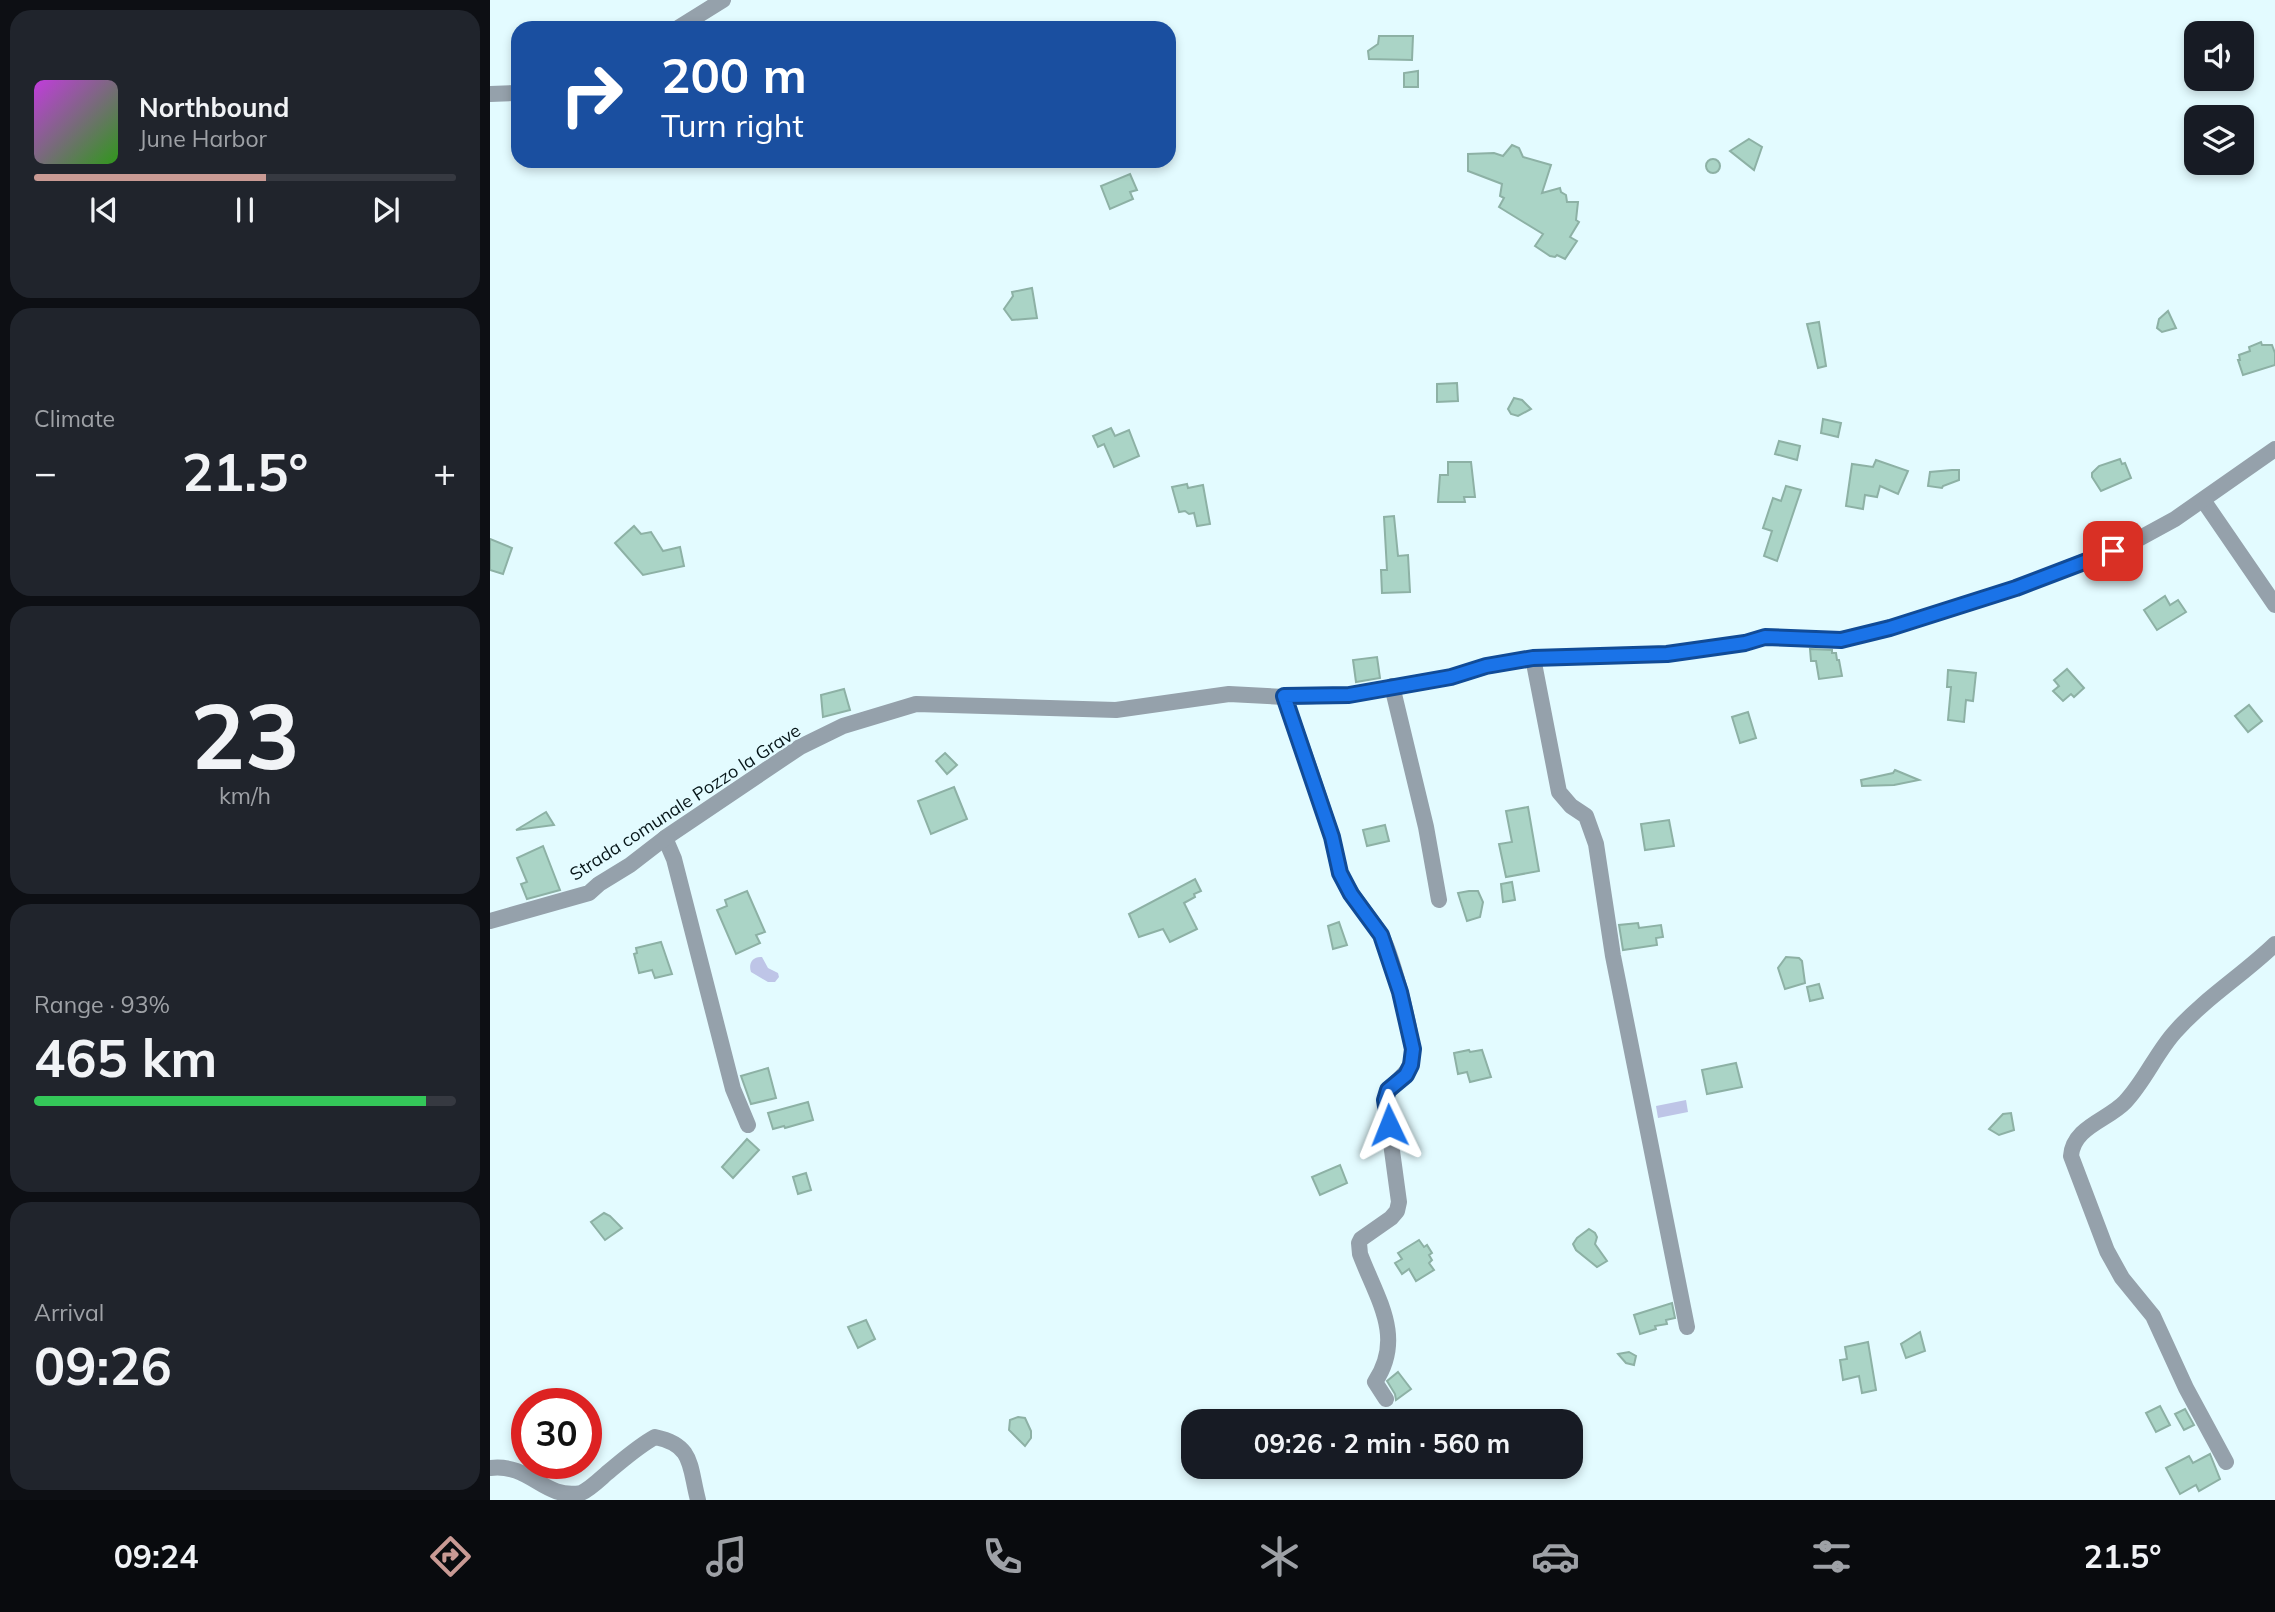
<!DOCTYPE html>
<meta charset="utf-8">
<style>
:root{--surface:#171b24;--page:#20242c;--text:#f1f3f6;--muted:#9ea1a6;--line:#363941;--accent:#c99a94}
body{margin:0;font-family:Mulish,sans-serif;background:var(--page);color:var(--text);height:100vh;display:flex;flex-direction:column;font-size:26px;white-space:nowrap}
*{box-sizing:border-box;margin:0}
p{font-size:23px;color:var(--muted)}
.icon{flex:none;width:38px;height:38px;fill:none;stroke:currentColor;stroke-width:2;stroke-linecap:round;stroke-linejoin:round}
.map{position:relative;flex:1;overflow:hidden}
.details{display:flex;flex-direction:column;gap:10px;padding:10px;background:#0d0f14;width:490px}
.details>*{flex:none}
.hud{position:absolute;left:21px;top:21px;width:665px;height:147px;border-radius:21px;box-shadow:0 4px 10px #0003;background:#1a4fa0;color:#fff;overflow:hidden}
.controls{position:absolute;left:1694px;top:21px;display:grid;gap:14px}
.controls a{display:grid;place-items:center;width:70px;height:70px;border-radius:14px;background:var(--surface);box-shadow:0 4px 10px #0003;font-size:35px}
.speed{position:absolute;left:21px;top:1388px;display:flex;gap:14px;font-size:35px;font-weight:700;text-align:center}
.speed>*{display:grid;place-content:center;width:91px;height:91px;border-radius:50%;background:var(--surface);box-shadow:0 4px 10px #0003;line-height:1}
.speed .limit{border:10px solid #d22;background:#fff;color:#111}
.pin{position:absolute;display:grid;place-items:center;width:60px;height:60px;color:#fff;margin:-30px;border-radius:14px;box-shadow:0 4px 10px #0006}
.me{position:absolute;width:77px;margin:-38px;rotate:358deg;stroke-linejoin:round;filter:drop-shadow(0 0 5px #0008)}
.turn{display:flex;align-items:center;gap:24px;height:147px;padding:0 35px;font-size:32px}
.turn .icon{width:91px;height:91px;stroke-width:2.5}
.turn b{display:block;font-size:49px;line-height:60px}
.big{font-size:52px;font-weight:700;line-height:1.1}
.details .tile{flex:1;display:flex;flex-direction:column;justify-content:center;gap:10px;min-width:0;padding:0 24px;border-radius:21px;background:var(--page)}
.details .dial{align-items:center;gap:0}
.dial b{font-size:91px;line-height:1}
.song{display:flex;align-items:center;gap:21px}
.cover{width:84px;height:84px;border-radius:10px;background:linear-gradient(135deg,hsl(290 70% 55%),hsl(110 70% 35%))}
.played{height:7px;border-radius:4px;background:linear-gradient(90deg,var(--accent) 55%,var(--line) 55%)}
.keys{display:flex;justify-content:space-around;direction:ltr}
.heat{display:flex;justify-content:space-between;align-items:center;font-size:38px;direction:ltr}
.charge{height:10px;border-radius:5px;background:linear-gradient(90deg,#34c759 93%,var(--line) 0)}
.trip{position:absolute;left:691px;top:1409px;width:402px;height:70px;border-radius:21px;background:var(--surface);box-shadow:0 4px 10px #0003;font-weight:700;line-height:70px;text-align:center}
.tab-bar{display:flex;height:112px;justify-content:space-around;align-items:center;background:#090b0e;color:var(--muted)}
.tab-bar .icon{width:49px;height:49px}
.tab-bar .current{color:var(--accent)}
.tab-bar b{font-size:32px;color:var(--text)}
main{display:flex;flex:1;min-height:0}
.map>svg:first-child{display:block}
.water{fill:#bec5e7}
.building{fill:#aad4c6;stroke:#8db1a5;stroke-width:2}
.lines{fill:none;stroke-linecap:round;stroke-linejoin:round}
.minor{stroke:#95a1ab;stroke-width:16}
.route-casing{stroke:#114b97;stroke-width:18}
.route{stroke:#1a73e8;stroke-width:12}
.labels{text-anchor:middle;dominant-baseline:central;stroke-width:5;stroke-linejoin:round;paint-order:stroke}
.street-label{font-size:18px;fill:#061518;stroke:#e3fbff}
</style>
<main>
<section class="details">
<div class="tile">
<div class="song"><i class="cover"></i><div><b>Northbound</b><p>June Harbor</p></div></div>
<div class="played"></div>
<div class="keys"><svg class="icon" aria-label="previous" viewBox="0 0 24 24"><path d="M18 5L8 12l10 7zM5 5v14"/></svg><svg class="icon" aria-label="pause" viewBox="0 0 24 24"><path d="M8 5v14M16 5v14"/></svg><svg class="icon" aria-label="next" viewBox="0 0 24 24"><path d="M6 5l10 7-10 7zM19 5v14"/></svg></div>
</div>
<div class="tile"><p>Climate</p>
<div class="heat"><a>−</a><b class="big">21.5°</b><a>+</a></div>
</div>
<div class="tile dial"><b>23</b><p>km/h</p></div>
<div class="tile"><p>Range · 93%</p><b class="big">465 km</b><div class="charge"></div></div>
<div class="tile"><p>Arrival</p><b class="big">09:26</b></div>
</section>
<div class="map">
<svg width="1785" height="1500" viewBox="0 0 1785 1500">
<rect width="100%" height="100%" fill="#e3fbff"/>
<g class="water">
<path d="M272,957L278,968L288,973L289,977L285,982H278L261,972C258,963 263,956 272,957Z"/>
<path d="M1196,1100L1198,1112L1168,1118L1166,1106Z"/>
</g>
<g class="building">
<path d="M889,36H923L922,60L879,59L878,51L888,44Z"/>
<path d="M928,71V87H914V73Z"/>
<path d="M1259,139L1272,147L1264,170L1240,151Z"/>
<path d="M1022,145L1029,148L1033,157L1061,165L1052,193L1070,188L1071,192L1076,195L1077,202H1088L1086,220L1089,222L1080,237L1087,241L1075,259L1067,255L1065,257L1060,256L1045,246L1053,234L1009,207L1014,198L1010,196L1012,184L978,171V154L1004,153L1013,156Z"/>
<circle cx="1223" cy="166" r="7"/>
<path d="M640,174L647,190L640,192L643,199L620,209L611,186Z"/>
<path d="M542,288L547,318L522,320L514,309L523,296L522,292Z"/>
<path d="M1678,311L1686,328L1672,332L1667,328L1669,319Z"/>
<path d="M1329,322L1336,366L1328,368L1317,324Z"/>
<path d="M1771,342L1772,345H1782L1785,353V365L1753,375L1748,360H1750L1749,355L1760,351L1759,347Z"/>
<path d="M967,383L968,401L947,402V384Z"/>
<path d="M1024,398L1032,400L1041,409L1028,416L1021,414L1018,409Z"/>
<path d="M1333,419L1351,423L1348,437L1331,433Z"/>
<path d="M621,428L625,436L639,430L649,456L624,467L614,444L608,447L603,436Z"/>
<path d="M1289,441L1310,446L1307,460L1285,454Z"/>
<path d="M1630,459L1632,464L1635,463L1641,478L1611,491L1602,477V473L1609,466Z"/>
<path d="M1386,460L1418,471L1408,494L1390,486L1387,497L1375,495L1373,509L1356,506L1362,464L1383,467Z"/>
<path d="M958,462H981L985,497H974L975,502H948L950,475H958Z"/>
<path d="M1462,470H1469V480L1453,486L1452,488L1438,486L1440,472Z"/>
<path d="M697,484L698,488L713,485L720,524L707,526L704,513L699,514L695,511L689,512L682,487Z"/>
<path d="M1296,486L1311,490L1287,561L1274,556L1282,531L1273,528L1283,498L1291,501Z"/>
<path d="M904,516L908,556L918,555L920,592L892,593L891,570H897L894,517Z"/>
<path d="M144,526L151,534L161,532L173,551L190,547L194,566L153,575L125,543Z"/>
<path d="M0,539L22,548L13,574L0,570Z"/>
<path d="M1675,596L1680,605L1688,600L1696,612L1667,630L1654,610Z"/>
<path d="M1320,649L1342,650V653H1346L1347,660H1349L1352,676L1329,679L1326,661H1321Z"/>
<path d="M887,657L890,678L866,682L863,660Z"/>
<path d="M1577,669L1594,688L1584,697L1581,694L1573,701L1563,691L1569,686L1564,680Z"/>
<path d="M1458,670L1486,673L1483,701L1476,700L1474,722L1458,720L1461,687H1457Z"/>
<path d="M354,689L360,710L333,717L331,695Z"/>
<path d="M1759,705L1772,721L1758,732L1745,716Z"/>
<path d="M1258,712L1266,738L1250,743L1242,717Z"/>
<path d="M455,753L467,765L457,774L446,761Z"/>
<path d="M1405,770L1429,780L1404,785L1372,786L1371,780L1403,773Z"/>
<path d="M464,787L477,819L441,834L428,801Z"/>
<path d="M1038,807L1049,871L1016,877L1009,844L1022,842L1016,811Z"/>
<path d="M56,812L64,825L26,830Z"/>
<path d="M1179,820L1184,846L1155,850L1151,824Z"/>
<path d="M895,825L899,841L877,846L873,830Z"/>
<path d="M53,846L70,890L37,899L31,884L37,882L27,858Z"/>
<path d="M705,879L711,891L704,894L705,897L694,903L707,929L680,942L673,929L649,937L639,914Z"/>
<path d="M1022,882L1025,900L1013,902L1011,884Z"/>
<path d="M257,891L275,932L266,935L270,943L246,954L227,910L237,906L235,900Z"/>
<path d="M979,891H988L993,902L990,917L977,921L968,893Z"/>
<path d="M849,922L857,945L843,949L838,926Z"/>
<path d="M1148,923L1149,928L1171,925L1173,937L1166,938L1167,945L1133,950L1129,925Z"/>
<path d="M171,942L182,974L165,978L162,970L149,973L144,954L147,953L146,948Z"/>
<path d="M1296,957L1309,958L1312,961L1315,983L1295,989L1288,968Z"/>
<path d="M1329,984L1333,998L1320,1001L1317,987Z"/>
<path d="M979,1050L980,1052L992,1050L1001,1077L980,1082L977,1072L968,1074L964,1053Z"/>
<path d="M1246,1063L1252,1087L1217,1094L1212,1070Z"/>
<path d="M278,1068L286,1098L261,1104L251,1076Z"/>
<path d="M318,1102L323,1120L295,1128L294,1126L283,1129L278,1113Z"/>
<path d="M1521,1113L1524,1130L1509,1135L1499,1129L1513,1114Z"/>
<path d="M257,1139L269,1150L243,1178L232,1167Z"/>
<path d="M850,1165L857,1183L830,1195L822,1177Z"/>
<path d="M316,1173L321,1190L308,1194L303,1177Z"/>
<path d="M114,1213L120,1216L132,1228L115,1240L101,1222Z"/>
<path d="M1099,1229L1105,1233L1107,1237L1105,1244L1117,1261L1107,1267L1086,1250L1083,1244L1087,1238Z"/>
<path d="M929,1240L934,1247L937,1245L942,1253L939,1255L942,1260L939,1263L944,1270L926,1281L919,1269L912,1274L905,1263L912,1259L908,1253Z"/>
<path d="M1182,1303L1185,1318L1176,1320L1177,1324L1165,1326L1166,1329L1150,1334L1144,1315Z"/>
<path d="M376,1320L385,1339L368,1348L358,1327Z"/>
<path d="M1430,1332L1435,1351L1416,1358L1411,1344Z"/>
<path d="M1378,1342L1386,1390L1372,1393L1369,1376L1353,1380L1350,1360L1357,1359L1355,1347Z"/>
<path d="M1139,1352L1146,1356L1144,1365L1136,1363L1128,1354Z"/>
<path d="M908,1372L921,1389L906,1400L905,1394L897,1381Z"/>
<path d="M1670,1406L1680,1425L1666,1432L1656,1413Z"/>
<path d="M1695,1409L1704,1425L1694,1430L1685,1414Z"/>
<path d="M528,1417L535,1418L541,1431V1438L535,1446L519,1430L520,1420Z"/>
<path d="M1720,1454L1730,1479L1709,1491L1706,1485L1690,1494L1676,1468L1699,1456L1703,1463Z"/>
</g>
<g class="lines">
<g class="minor">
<path d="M188,28L233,0"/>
<path d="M0,94L28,93"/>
<path d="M1713,500L1785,605"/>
<path d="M1043,658L1069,792L1081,806L1096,816L1106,844L1123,956L1197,1327"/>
<path d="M902,686L936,827L949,900"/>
<path d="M794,697C811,742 826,787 841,833C845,847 846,862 851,875C861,896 877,913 890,933C901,950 922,1030 922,1051C923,1078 902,1077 895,1099L909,1202L907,1211L901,1218L871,1239L869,1243L870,1254C887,1299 915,1337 885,1382L896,1399"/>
<path d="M175,838L184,859L243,1089L258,1125"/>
<path d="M0,921L99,893L109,884L140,865L175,838L310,747L353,726L426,704L626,710L739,694L794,697L859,695L961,677L997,666L1043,658L1177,654L1255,643L1275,637L1351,640L1400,628L1526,588L1641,543L1685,519L1785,449"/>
<path d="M1736,1462L1696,1388L1663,1316L1632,1278L1617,1251L1581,1156C1583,1127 1618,1120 1635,1102C1655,1081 1666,1053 1685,1032C1715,998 1753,975 1785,944"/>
<path d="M0,1468C41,1463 53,1500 91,1493C100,1489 109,1480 117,1473C133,1460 147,1447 165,1437C204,1445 199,1466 208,1500"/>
</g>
</g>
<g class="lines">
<g class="route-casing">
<path id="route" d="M899,1125L895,1100L898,1090L916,1075L921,1065L923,1049L910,992L891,935L861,894L850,873L842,837L794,696L859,695L961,677L996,666L1043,658L1177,654L1255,643L1275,637L1351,640L1400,628L1526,588L1623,551"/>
</g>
<use href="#route" class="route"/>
</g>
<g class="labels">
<g class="street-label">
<text transform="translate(195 802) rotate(-33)">Strada comunale Pozzo la Grave</text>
</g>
</g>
</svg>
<div class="controls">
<a><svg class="icon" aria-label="sound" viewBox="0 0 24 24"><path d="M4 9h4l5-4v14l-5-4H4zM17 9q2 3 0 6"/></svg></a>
<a><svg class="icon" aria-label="layers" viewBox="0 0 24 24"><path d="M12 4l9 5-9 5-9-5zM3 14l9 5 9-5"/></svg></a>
</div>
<div class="speed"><div class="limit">30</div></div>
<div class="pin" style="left:1623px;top:551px;background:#d93025"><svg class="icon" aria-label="arrive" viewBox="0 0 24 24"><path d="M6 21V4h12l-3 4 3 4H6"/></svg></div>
<svg class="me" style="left:899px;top:1125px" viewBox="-20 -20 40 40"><path d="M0-17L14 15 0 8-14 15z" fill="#1a73e8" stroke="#fff" stroke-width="4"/></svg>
<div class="trip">09:26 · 2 min · 560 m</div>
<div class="hud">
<div class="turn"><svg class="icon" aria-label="right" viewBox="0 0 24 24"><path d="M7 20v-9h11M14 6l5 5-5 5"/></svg><div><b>200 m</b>Turn right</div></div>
</div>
</div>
</main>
<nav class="tab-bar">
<b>09:24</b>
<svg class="icon current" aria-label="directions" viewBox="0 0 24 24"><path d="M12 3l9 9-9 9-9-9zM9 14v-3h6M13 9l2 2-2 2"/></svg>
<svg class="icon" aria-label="music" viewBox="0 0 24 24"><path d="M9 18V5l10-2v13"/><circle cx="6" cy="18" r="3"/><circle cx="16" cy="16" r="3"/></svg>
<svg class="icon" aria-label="phone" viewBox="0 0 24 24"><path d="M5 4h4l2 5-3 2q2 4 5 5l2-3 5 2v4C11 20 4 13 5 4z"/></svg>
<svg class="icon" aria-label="climate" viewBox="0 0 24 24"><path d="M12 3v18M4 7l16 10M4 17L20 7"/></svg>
<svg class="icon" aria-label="car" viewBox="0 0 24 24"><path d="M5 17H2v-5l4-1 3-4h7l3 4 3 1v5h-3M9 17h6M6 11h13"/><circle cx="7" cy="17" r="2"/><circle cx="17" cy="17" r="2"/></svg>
<svg class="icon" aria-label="filters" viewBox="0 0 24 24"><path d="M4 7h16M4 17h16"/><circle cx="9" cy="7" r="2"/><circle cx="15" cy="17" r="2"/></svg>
<b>21.5°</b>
</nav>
